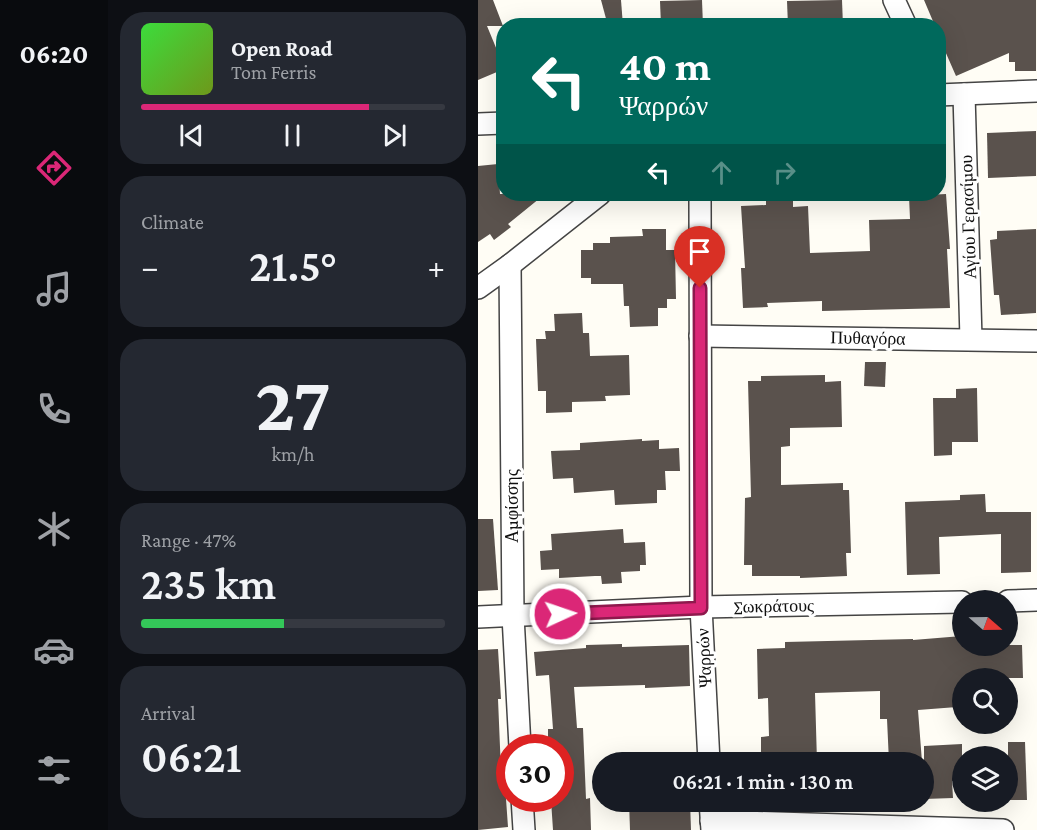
<!DOCTYPE html>
<meta charset="utf-8">
<style>
:root{--surface:#171b24;--page:#242831;--text:#f1f3f6;--muted:#9ea1a6;--line:#363941;--accent:#db2777}
body{margin:0;font-family:"Crimson Pro",serif;background:var(--page);color:var(--text);height:100vh;display:flex;flex-direction:column;font-size:22px;white-space:nowrap}
*{box-sizing:border-box;margin:0}
p{font-size:20px;color:var(--muted)}
.icon{flex:none;width:33px;height:33px;fill:none;stroke:currentColor;stroke-width:2;stroke-linecap:round;stroke-linejoin:round}
.map{position:relative;flex:1;overflow:hidden}
.sheet{display:flex;flex-direction:column;gap:12px;padding:12px;background:#0d0f14;width:370px}
.sheet>*{flex:none}
.banner{position:absolute;left:18px;top:18px;width:450px;height:183px;border-radius:24px;box-shadow:0 6px 24px #0002;background:#00695c;color:#fff;overflow:hidden}
.needle{width:39px;rotate:110deg}
.tools{position:absolute;left:474px;top:590px;display:grid;gap:12px}
.tools a{display:grid;place-items:center;width:66px;height:66px;border-radius:50%;background:var(--surface);box-shadow:0 6px 24px #0002;font-size:30px}
.speed{position:absolute;left:18px;top:734px;display:flex;gap:12px;font-size:30px;font-weight:700;text-align:center}
.speed>*{display:grid;place-content:center;width:78px;height:78px;border-radius:50%;background:var(--surface);box-shadow:0 6px 24px #0002;line-height:1}
.speed .limit{border:9px solid #d22;background:#fff;color:#111}
.pin{position:absolute;display:grid;place-items:center;width:51px;height:51px;color:#fff;margin:-62px -26px;border-radius:50% 50% 50% 0;rotate:-45deg;box-shadow:0 0 6px #0007}
.pin .icon{rotate:45deg}
.me{position:absolute;width:66px;margin:-33px;rotate:87deg;stroke-linejoin:round;filter:drop-shadow(0 0 4px #0008)}
.turn{display:flex;align-items:center;gap:21px;height:126px;padding:0 24px;font-size:27px}
.turn .icon{width:78px;height:78px;stroke-width:2.5}
.turn b{display:block;font-size:42px;line-height:51px}
.lanes{display:flex;align-items:center;height:57px;padding:0 24px;background:#0003;justify-content:center;gap:30px;direction:ltr}
.lanes .off{opacity:.35}
.big{font-size:45px;font-weight:600;line-height:1.1}
.sheet .tile{flex:1;display:flex;flex-direction:column;justify-content:center;gap:9px;min-width:0;padding:0 21px;border-radius:24px;background:var(--page)}
.sheet .dial{align-items:center;gap:0}
.dial b{font-size:78px;line-height:1}
.song{display:flex;align-items:center;gap:18px}
.cover{width:72px;height:72px;border-radius:9px;background:linear-gradient(135deg,hsl(120 70% 55%),hsl(80 70% 35%))}
.played{height:6px;border-radius:3px;background:linear-gradient(90deg,var(--accent) 75%,var(--line) 75%)}
.keys{display:flex;justify-content:space-around;direction:ltr}
.heat{display:flex;justify-content:space-between;align-items:center;font-size:33px;direction:ltr}
.charge{height:9px;border-radius:4px;background:linear-gradient(90deg,#34c759 47%,var(--line) 0)}
.trip{position:absolute;left:114px;top:752px;width:342px;height:60px;border-radius:30px;background:var(--surface);box-shadow:0 6px 24px #0002;font-weight:600;line-height:60px;text-align:center}
main{display:flex;flex:1;min-height:0}
.dock{display:flex;flex-direction:column;width:108px;justify-content:space-around;align-items:center;background:#090b0e;color:var(--muted)}
.dock .icon{width:42px;height:42px}
.dock .current{color:var(--accent)}
.dock b{font-size:27px;color:var(--text)}
.map>svg:first-child{display:block}
.building{fill:#5a524d}
.lines{fill:none;stroke-linecap:round;stroke-linejoin:round}
.street-casing{stroke:#444;stroke-width:24}
.street{stroke:#fff;stroke-width:21}
.route-casing{stroke:#8e194d;stroke-width:15}
.route{stroke:#db2777;stroke-width:10}
.labels{text-anchor:middle;dominant-baseline:central;stroke-width:6;stroke-linejoin:round;paint-order:stroke}
.street-label{font-size:18px;fill:#111;stroke:#fff}
</style>
<main>
<nav class="dock">
<b>06:20</b>
<svg class="icon current" aria-label="directions" viewBox="0 0 24 24"><path d="M12 3l9 9-9 9-9-9zM9 14v-3h6M13 9l2 2-2 2"/></svg>
<svg class="icon" aria-label="music" viewBox="0 0 24 24"><path d="M9 18V5l10-2v13"/><circle cx="6" cy="18" r="3"/><circle cx="16" cy="16" r="3"/></svg>
<svg class="icon" aria-label="phone" viewBox="0 0 24 24"><path d="M5 4h4l2 5-3 2q2 4 5 5l2-3 5 2v4C11 20 4 13 5 4z"/></svg>
<svg class="icon" aria-label="climate" viewBox="0 0 24 24"><path d="M12 3v18M4 7l16 10M4 17L20 7"/></svg>
<svg class="icon" aria-label="car" viewBox="0 0 24 24"><path d="M5 17H2v-5l4-1 3-4h7l3 4 3 1v5h-3M9 17h6M6 11h13"/><circle cx="7" cy="17" r="2"/><circle cx="17" cy="17" r="2"/></svg>
<svg class="icon" aria-label="filters" viewBox="0 0 24 24"><path d="M4 7h16M4 17h16"/><circle cx="9" cy="7" r="2"/><circle cx="15" cy="17" r="2"/></svg>
</nav>
<section class="sheet">
<div class="tile">
<div class="song"><i class="cover"></i><div><b>Open Road</b><p>Tom Ferris</p></div></div>
<div class="played"></div>
<div class="keys"><svg class="icon" aria-label="previous" viewBox="0 0 24 24"><path d="M18 5L8 12l10 7zM5 5v14"/></svg><svg class="icon" aria-label="pause" viewBox="0 0 24 24"><path d="M8 5v14M16 5v14"/></svg><svg class="icon" aria-label="next" viewBox="0 0 24 24"><path d="M6 5l10 7-10 7zM19 5v14"/></svg></div>
</div>
<div class="tile"><p>Climate</p>
<div class="heat"><a>−</a><b class="big">21.5°</b><a>+</a></div>
</div>
<div class="tile dial"><b>27</b><p>km/h</p></div>
<div class="tile"><p>Range · 47%</p><b class="big">235 km</b><div class="charge"></div></div>
<div class="tile"><p>Arrival</p><b class="big">06:21</b></div>
</section>
<div class="map">
<svg width="559" height="830" viewBox="0 0 559 830">
<rect width="100%" height="100%" fill="#fffdf5"/>
<g class="building">
<path d="M0,0H15L25,26H9L26,67V69L0,80Z"/>
<path d="M123,0H143L145,26H130Z"/>
<path d="M224,0L225,26H183L182,1Z"/>
<path d="M364,0L365,26H310L309,1Z"/>
<path d="M446,0H558V71H537V62H531V53L478,76L460,35V26H457Z"/>
<path d="M558,131V176L510,178L509,133Z"/>
<path d="M20,164L22,194H67L30,224L33,227L16,240L12,234L0,242V166Z"/>
<path d="M468,194L472,249H469L472,308L344,311V301L289,303L290,307L265,308L263,268H267L263,206L288,205V199L315,197V207L330,206L332,253L392,251L391,220L432,219L431,196Z"/>
<path d="M164,229H188V250H197L198,299H189V308H180V326L152,327L151,306H146L145,284H113V278H103V250H115V243H132V237L165,236Z"/>
<path d="M558,229V313L523,315L521,295H516L512,240L519,239V231Z"/>
<path d="M104,313L105,333H111L112,356L151,355L152,395L127,396L128,401L94,402V412L68,413V391H60L58,339H68L67,331H77L76,314Z"/>
<path d="M387,362H408L407,387L386,386Z"/>
<path d="M347,375V382L363,381L364,427L312,428V446L303,447V485L365,483V490H371L373,553H368L369,576L322,578V576H274V565H266L267,498L273,497L270,381H283V376Z"/>
<path d="M499,388L500,442H474V455L456,456L455,398H478V389Z"/>
<path d="M164,439V441L181,440V449L201,448L202,471H187L188,490H179V503L137,505L136,490L96,493L95,478L75,479L73,451L102,450V443Z"/>
<path d="M507,494L508,512H553V572L523,573V534L461,537L462,574L429,575L427,502L482,500V495Z"/>
<path d="M0,519H15L20,590L0,591Z"/>
<path d="M145,529L146,543L167,542L168,565H162V571L143,572L144,583L124,584L123,576H117L81,578V569L63,570L62,551L74,550L73,534Z"/>
<path d="M484,636V645H544L545,678H484V700L479,701V707L440,710L444,762H411L409,719H402V691L337,693L339,762H283V737L291,736L290,698L280,699L279,649L307,648V642L435,639V640Z"/>
<path d="M144,644V647L211,645L212,686L167,688V685L96,687L99,728H105L108,799L112,798L113,830H75L73,800H82V747H70V729H75L71,675L58,676L56,652L108,648V645Z"/>
<path d="M20,649L23,699H20L23,771H26L30,827L0,830V650Z"/>
<path d="M530,742H547L549,800H530Z"/>
<path d="M484,744V781H474L475,798L446,799V746Z"/>
<path d="M151,801H212L213,830H152Z"/>
</g>
<g class="lines">
<g class="street-casing">
<g id="street">
<path d="M416,0L428,26"/>
<path d="M486,94L493,339"/>
<path d="M460,95L559,91"/>
<path d="M0,124L26,123"/>
<path d="M222,194L223,607L231,762"/>
<path d="M32,265L35,616L42,747"/>
<path d="M0,288L32,265L122,194"/>
<path d="M222,336L559,341"/>
<path d="M530,601L559,600"/>
<path d="M0,617L223,607L484,602"/>
<path d="M44,798L46,830"/>
<path d="M232,801L234,830"/>
<path d="M233,821L525,830"/>
</g>
</g>
<use href="#street" class="street"/>
</g>
<g class="lines">
<g class="route-casing">
<path id="route" d="M82,614L223,608L222,288"/>
</g>
<use href="#route" class="route"/>
</g>
<g class="labels">
<g class="street-label">
<text transform="translate(490 217) rotate(-92)">Αγίου Γερασίμου</text>
<text transform="translate(390 338) rotate(1)">Πυθαγόρα</text>
<text transform="translate(34 506) rotate(-90)">Αμφίσσης</text>
<text transform="translate(296 606) rotate(-1)">Σωκράτους</text>
<text transform="translate(226 658) rotate(-93)">Ψαρρών</text>
</g>
</g>
</svg>
<div class="tools">
<a><svg class="needle" viewBox="-14 -14 28 28"><path d="M0-13l5 13h-10z" fill="#e53935"/><path d="M0 13l5-13h-10z" fill="#9ea1a6"/></svg></a>
<a><svg class="icon" aria-label="search" viewBox="0 0 24 24"><circle cx="10" cy="10" r="6"/><path d="M15 15l6 6"/></svg></a>
<a><svg class="icon" aria-label="layers" viewBox="0 0 24 24"><path d="M12 4l9 5-9 5-9-5zM3 14l9 5 9-5"/></svg></a>
</div>
<div class="speed"><div class="limit">30</div></div>
<div class="pin" style="left:222px;top:288px;background:#d93025"><svg class="icon" aria-label="arrive" viewBox="0 0 24 24"><path d="M6 21V4h12l-3 4 3 4H6"/></svg></div>
<svg class="me" style="left:82px;top:614px" viewBox="-20 -20 40 40"><circle r="17" fill="#db2777" stroke="#fff" stroke-width="3"/><path d="M0-11L8 9 0 5-8 9z" fill="#fff"/></svg>
<div class="trip">06:21 · 1 min · 130 m</div>
<div class="banner">
<div class="turn"><svg class="icon" aria-label="left" viewBox="0 0 24 24"><path d="M17 20v-9H6M10 6l-5 5 5 5"/></svg><div><b>40 m</b>Ψαρρών</div></div>
<div class="lanes"><svg class="icon" aria-label="left" viewBox="0 0 24 24"><path d="M17 20v-9H6M10 6l-5 5 5 5"/></svg><svg class="icon off" aria-label="ahead" viewBox="0 0 24 24"><path d="M12 20V5M6 11l6-6 6 6"/></svg><svg class="icon off" aria-label="right" viewBox="0 0 24 24"><path d="M7 20v-9h11M14 6l5 5-5 5"/></svg></div>
</div>
</div>
</main>
